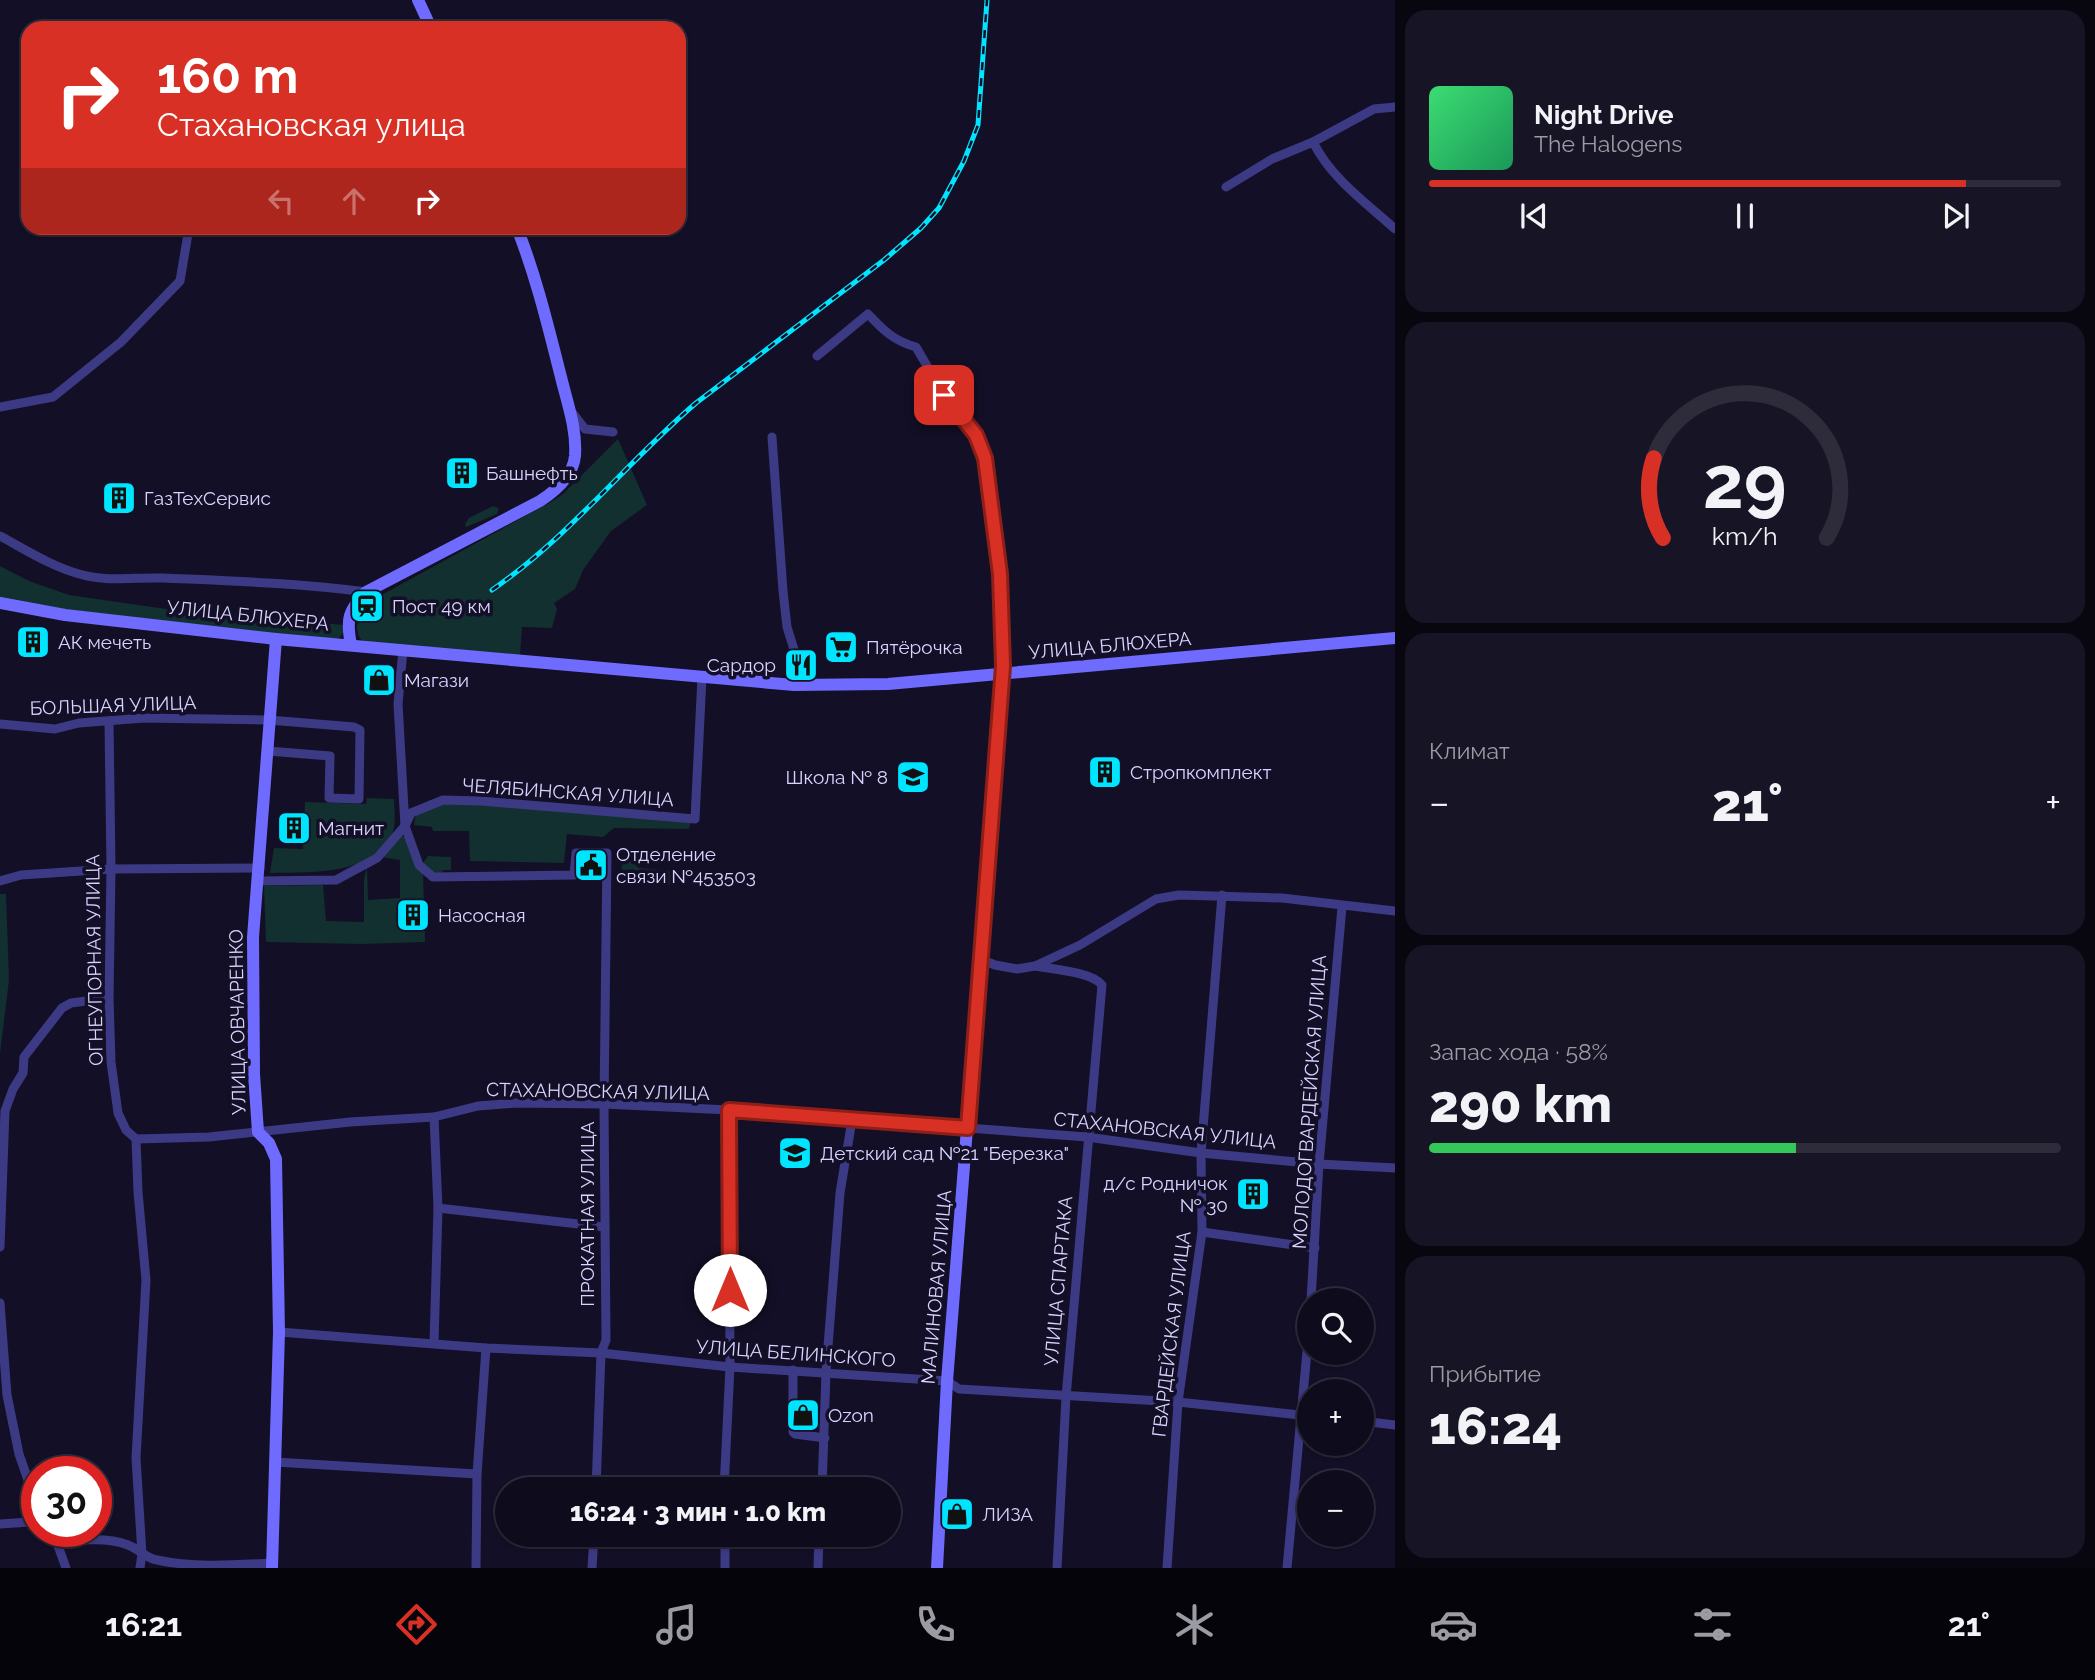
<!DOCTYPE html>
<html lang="ru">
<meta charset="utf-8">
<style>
:root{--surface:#0e0b1c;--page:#171425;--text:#f1f3f6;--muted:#9b9ba3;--line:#2e2b3b;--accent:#d93025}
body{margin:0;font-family:Raleway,sans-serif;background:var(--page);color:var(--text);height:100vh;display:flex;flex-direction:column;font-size:26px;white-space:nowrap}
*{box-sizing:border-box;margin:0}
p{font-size:23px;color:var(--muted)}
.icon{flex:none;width:38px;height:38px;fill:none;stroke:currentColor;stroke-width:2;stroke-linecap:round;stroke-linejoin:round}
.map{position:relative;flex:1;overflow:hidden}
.panel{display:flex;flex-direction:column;gap:10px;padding:10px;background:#08060f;width:700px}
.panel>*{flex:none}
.top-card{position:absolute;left:21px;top:21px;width:665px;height:214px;border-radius:21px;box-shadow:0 2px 5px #0004,0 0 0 2px var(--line);background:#d93025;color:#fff;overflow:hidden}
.tools{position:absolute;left:1297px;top:1288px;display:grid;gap:14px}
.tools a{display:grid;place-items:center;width:77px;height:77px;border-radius:50%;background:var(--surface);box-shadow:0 2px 5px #0004,0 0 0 2px var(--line);font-size:35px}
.speed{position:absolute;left:21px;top:1456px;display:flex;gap:14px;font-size:35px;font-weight:700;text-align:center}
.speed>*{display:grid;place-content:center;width:91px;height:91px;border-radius:50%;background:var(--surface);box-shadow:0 2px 5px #0004,0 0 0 2px var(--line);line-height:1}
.speed .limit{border:10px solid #d22;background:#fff;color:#111}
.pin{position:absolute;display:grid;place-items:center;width:60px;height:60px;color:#fff;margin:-30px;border-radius:14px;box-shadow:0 4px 10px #0006}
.me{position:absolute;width:77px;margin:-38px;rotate:0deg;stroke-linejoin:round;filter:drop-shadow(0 0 5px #0008)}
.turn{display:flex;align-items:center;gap:24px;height:147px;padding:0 21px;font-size:32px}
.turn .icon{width:91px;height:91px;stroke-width:2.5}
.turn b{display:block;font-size:49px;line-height:60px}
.lanes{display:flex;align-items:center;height:66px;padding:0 21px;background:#0003;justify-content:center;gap:35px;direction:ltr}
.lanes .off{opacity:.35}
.big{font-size:52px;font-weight:800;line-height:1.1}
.panel .card{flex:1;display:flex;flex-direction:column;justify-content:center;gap:10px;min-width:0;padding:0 24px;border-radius:21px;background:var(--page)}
.panel .dial{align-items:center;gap:0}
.dial svg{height:182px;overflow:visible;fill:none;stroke:var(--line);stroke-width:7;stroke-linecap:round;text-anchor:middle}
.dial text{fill:var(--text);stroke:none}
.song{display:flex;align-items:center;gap:21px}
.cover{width:84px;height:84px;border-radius:10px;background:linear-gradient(135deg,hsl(140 70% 55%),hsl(150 70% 35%))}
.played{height:7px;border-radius:4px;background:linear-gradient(90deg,var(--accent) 85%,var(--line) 85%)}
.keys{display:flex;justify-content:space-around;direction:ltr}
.heat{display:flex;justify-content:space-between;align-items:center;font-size:38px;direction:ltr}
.charge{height:10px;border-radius:5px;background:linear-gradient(90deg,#34c759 58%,var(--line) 0)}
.trip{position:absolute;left:495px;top:1477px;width:406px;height:70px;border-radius:35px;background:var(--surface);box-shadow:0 2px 5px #0004,0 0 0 2px var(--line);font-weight:800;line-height:70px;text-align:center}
.tab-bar{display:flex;height:112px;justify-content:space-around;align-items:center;background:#06040b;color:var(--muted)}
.tab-bar .icon{width:49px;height:49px}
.tab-bar .selected{color:var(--accent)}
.tab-bar b{font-size:32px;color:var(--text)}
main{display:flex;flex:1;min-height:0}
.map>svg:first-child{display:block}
.green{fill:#12302f}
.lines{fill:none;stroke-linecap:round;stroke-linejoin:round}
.street{stroke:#3d3a85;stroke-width:9}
.secondary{stroke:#6f6bff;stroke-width:12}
.rail-casing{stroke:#00e5ff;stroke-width:5}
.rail{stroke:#130f26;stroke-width:2.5;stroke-dasharray:8;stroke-linecap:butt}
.route-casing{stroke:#8d1f18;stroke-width:18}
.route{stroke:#d93025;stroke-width:12}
.labels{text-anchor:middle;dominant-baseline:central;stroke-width:7;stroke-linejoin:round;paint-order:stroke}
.poi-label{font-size:19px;fill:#d9d4ff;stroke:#130f26;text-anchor:start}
.street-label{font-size:19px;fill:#d9d4ff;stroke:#130f26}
</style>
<main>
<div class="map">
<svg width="1395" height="1568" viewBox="0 0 1395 1568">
<rect width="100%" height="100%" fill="#130f26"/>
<g class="green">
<path d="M618,439L647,505L611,531L583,570L575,589L554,603L557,609L552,628L522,627L520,655L363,642C352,630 358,615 367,603L551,502L563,494Z"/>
<path d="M493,506L499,508L497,514L466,527L465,524L469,518Z"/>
<path d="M0,566L29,581L69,595L180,611L344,625V632L339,638H320L58,609L0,598Z"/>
<path d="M367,798L394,799C394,810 397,826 391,837C368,876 309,872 270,873L274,848L303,849L305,802L366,804Z"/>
<path d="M445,802L691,821L689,829L614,828L603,837L567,834L564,863L470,861L469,831H433L432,827L414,825L416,813Z"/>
<path d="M401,836L405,837L423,873L425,942L361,944L266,942L264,886L323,885L326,921L364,922V879L367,867L368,900L400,898V860L381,857Z"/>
<path d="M428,856L451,857V870H443L442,875L429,870L423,863Z"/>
<path d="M622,859L638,860V868L672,871L671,885L621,882Z"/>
<path d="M0,894H6L9,980L0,1054Z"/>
</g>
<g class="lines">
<g class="street">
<path d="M1395,107L1374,109L1313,142C1331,178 1365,202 1395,229"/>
<path d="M1226,187L1272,159L1313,142"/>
<path d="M817,356L868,314C883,330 894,341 916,347L944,395L977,435L985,458L1000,574L1003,674"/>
<path d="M0,407L53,397L121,342L180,281L189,228"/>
<path d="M571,411L585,429L613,432"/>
<path d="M772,437L783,591L787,627L796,656L789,685"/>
<path d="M0,536C26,550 54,568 83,575C108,582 136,577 163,578C231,581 299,583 366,592"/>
<path d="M403,650L398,704L405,826L419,865L433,877L574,875L576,853H607L604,1104L606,1340L601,1353L596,1489"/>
<path d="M109,722L111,869L109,998L111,1062L118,1113L126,1130L136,1139L138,1192L146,1280L136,1458L142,1554L140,1568"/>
<path d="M0,724L55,729L79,723L144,718L269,720L354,727L360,730L359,799L329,798L330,756L268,751"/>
<path d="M0,881L21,875L111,869L260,868"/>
<path d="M259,881L336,880L377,858L405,826L411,813L443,800L481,801L695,819L702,677"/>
<path d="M980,959L995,965L1017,969L1035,966L1080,945L1156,899L1179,895L1282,898L1395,911"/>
<path d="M1035,966C1052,969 1092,972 1102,985L1066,1397L1057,1568"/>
<path d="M434,1117L438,1208L434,1343"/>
<path d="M136,1139L209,1137L350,1122L434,1117L478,1106L516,1103L604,1104L729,1110L1087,1137L1201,1153L1319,1164L1395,1168"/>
<path d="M438,1208L605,1227"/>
<path d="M1202,1232L1315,1248"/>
<path d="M0,1247L5,1111L13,1089L23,1073L24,1057L62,1008L71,1003L109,998"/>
<path d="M1311,1300L1319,1164L1342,907"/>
<path d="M0,1303L7,1395L19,1454L37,1506"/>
<path d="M279,1332L486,1348L601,1353L730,1367L947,1381L959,1389L1178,1402L1309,1416"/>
<path d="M793,1370V1432L795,1434L825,1438"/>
<path d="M1362,1421L1395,1425"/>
<path d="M275,1462L477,1474"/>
<path d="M724,1489L730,1367L729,1110"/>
<path d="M822,1489L826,1372L840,1193L852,1120"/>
<path d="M0,1524L30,1522L37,1525"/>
<path d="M48,1531L57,1543L66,1568"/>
<path d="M725,1535V1568"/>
<path d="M57,1543C79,1540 107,1537 128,1545C139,1549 145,1558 157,1560C194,1568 234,1565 272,1563"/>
<path d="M476,1568L477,1474L486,1348"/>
<path d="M592,1568L594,1535"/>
<path d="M818,1568L819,1535"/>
<path d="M1167,1568L1178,1402L1202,1232L1201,1153L1222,895"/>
<path d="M1287,1568L1309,1330"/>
</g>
<g class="secondary">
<path d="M418,0L431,28"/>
<path d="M0,603L65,615L276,639L794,685L888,684L1395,638"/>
<path d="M351,645C346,619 348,611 366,592L540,501C557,490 573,476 575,456C577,429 567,402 561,377C548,326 536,276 517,228"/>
<path d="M272,1568L279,1332L276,1159L269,1143L258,1132L254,1074L253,937L276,639"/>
<path d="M937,1568L947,1381L1003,674"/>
</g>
<g class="rail-casing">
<path id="rail" d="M492,590C569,537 626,463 696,403L884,260L921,228L939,208L964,161L978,125L987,0"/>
</g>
<use href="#rail" class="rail"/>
</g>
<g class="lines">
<g class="route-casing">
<path id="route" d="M730,1290L729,1110L968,1128L1003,666L1000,574L985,458L976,435L944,395"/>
</g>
<use href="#route" class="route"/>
</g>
<defs>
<g id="building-square" transform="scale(1.75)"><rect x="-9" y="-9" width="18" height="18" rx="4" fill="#00e5ff" stroke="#130f26"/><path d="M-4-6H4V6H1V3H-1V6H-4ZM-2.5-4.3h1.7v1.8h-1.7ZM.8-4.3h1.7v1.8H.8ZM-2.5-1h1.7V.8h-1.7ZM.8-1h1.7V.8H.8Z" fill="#111"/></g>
<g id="station-square" transform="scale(1.75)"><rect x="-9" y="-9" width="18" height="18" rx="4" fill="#00e5ff" stroke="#130f26"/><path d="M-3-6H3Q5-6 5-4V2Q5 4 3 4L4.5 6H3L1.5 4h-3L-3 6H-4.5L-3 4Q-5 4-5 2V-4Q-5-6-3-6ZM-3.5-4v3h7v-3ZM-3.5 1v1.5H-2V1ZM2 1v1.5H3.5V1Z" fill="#111"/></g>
<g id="supermarket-square" transform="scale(1.75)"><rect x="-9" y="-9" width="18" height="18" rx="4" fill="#00e5ff" stroke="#130f26"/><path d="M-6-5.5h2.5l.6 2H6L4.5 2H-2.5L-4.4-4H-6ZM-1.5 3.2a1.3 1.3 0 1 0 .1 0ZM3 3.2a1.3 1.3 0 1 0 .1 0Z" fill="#111"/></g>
<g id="restaurant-square" transform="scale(1.75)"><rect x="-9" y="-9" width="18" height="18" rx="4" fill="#00e5ff" stroke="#130f26"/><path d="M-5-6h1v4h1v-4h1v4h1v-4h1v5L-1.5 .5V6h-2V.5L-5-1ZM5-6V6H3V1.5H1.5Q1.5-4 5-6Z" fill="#111"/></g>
<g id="shop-square" transform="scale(1.75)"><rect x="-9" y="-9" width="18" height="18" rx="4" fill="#00e5ff" stroke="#130f26"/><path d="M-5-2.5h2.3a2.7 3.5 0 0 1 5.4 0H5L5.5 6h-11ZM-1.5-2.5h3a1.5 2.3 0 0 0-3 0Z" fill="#111"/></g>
<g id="school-square" transform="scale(1.75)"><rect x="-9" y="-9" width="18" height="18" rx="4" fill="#00e5ff" stroke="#130f26"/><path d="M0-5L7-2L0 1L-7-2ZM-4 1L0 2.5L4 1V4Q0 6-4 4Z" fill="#111"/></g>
<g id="civic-square" transform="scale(1.75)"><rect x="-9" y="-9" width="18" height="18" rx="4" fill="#00e5ff" stroke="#130f26"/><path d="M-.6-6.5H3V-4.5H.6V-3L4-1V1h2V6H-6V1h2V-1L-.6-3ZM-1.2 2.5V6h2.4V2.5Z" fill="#111"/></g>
</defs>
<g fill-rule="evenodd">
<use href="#building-square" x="462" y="473"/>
<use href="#building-square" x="119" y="498"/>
<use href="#station-square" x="367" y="606"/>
<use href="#building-square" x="33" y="642"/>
<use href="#supermarket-square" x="841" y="647"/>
<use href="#restaurant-square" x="801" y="665"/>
<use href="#shop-square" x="379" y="680"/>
<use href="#building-square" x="1105" y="772"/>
<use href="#school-square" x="913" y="777"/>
<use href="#building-square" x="294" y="828"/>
<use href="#civic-square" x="591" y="865"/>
<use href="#building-square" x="413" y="915"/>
<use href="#school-square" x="795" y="1153"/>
<use href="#building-square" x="1253" y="1194"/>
<use href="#shop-square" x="803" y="1415"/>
<use href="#shop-square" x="957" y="1514"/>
</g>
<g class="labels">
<g class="poi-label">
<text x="486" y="473">Башнефть</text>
<text x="144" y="498">ГазТехСервис</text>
<text x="392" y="606">Пост 49 км</text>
<text x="58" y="642">АК мечеть</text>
<text x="866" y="647">Пятёрочка</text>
<text x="776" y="665" text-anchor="end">Сардор</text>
<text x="404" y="680">Магази</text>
<text x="1130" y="772">Стропкомплект</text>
<text x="888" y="777" text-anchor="end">Школа № 8</text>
<text x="318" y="828">Магнит</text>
<text x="616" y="854">Отделение<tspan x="616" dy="22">связи №453503</tspan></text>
<text x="438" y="915">Насосная</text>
<text x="820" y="1153">Детский сад №21 "Березка"</text>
<text x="1228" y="1183" text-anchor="end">д/с Родничок<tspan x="1228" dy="22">№ 30</tspan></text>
<text x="828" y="1415">Ozon</text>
<text x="982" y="1514">ЛИЗА</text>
</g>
<g class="street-label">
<text transform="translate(248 615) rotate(6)">УЛИЦА БЛЮХЕРА</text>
<text transform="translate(1110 645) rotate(-5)">УЛИЦА БЛЮХЕРА</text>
<text transform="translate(113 705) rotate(-2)">БОЛЬШАЯ УЛИЦА</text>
<text transform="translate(568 792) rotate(4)">ЧЕЛЯБИНСКАЯ УЛИЦА</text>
<text transform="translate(94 960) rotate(-91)">ОГНЕУПОРНАЯ УЛИЦА</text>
<text transform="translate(237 1022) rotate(-91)">УЛИЦА ОВЧАРЕНКО</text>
<text transform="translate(598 1091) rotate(1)">СТАХАНОВСКАЯ УЛИЦА</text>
<text transform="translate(1309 1102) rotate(-86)">МОЛОДОГВАРДЕЙСКАЯ УЛИЦА</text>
<text transform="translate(1165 1130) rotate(6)">СТАХАНОВСКАЯ УЛИЦА</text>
<text transform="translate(587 1214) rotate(-90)">ПРОКАТНАЯ УЛИЦА</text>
<text transform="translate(1058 1281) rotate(-85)">УЛИЦА СПАРТАКА</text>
<text transform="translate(936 1287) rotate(-85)">МАЛИНОВАЯ УЛИЦА</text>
<text transform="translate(1171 1334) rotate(-83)">ГВАРДЕЙСКАЯ УЛИЦА</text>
<text transform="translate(796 1353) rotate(4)">УЛИЦА БЕЛИНСКОГО</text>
</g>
</g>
</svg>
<div class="tools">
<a><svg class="icon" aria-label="search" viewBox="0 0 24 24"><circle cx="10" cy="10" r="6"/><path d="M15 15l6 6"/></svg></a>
<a>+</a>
<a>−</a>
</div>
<div class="speed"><div class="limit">30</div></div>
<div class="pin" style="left:944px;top:395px;background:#d93025"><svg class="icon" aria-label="arrive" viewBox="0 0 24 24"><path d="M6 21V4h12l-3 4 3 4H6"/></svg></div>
<svg class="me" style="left:730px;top:1290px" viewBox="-20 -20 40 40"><circle r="19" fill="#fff"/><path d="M0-13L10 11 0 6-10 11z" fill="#d93025"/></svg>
<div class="trip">16:24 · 3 мин · 1.0 km</div>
<div class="top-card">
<div class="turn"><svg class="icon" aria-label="right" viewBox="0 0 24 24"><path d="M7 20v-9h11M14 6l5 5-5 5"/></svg><div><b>160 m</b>Стахановская улица</div></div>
<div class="lanes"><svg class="icon off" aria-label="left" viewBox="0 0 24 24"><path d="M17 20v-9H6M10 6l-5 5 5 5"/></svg><svg class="icon off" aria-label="ahead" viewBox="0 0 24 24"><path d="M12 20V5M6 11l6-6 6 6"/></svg><svg class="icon" aria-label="right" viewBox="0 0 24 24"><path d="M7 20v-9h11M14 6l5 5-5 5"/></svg></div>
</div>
</div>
<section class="panel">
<div class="card">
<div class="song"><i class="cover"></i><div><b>Night Drive</b><p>The Halogens</p></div></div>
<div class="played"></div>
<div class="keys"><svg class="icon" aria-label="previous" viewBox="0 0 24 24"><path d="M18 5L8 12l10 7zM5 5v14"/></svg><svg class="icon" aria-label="pause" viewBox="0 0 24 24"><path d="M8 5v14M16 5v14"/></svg><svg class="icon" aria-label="next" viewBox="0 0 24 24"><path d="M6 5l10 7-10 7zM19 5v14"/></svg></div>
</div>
<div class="card dial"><svg viewBox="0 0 100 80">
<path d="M14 69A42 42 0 1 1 86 69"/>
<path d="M14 69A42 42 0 0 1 10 34" stroke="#d93025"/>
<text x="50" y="56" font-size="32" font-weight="700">29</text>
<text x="50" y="72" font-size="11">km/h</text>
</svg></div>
<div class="card"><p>Климат</p>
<div class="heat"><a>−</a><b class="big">21°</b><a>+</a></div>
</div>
<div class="card"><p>Запас хода · 58%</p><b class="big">290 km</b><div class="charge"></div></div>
<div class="card"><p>Прибытие</p><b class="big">16:24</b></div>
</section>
</main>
<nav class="tab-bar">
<b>16:21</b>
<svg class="icon selected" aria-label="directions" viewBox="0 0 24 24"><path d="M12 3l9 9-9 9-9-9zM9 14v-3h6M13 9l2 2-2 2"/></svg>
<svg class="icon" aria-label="music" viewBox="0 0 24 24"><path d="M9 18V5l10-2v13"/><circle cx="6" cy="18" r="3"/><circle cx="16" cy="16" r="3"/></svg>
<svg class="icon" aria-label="phone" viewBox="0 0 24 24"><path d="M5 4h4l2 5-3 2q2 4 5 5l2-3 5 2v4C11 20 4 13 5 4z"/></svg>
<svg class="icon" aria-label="climate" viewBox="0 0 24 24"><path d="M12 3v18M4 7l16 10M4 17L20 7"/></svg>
<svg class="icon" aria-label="car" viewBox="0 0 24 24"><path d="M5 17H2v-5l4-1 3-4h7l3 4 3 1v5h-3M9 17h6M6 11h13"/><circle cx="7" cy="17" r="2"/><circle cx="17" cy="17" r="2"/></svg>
<svg class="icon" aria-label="filters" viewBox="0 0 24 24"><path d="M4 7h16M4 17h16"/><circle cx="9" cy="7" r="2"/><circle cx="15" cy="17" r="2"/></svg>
<b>21°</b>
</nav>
